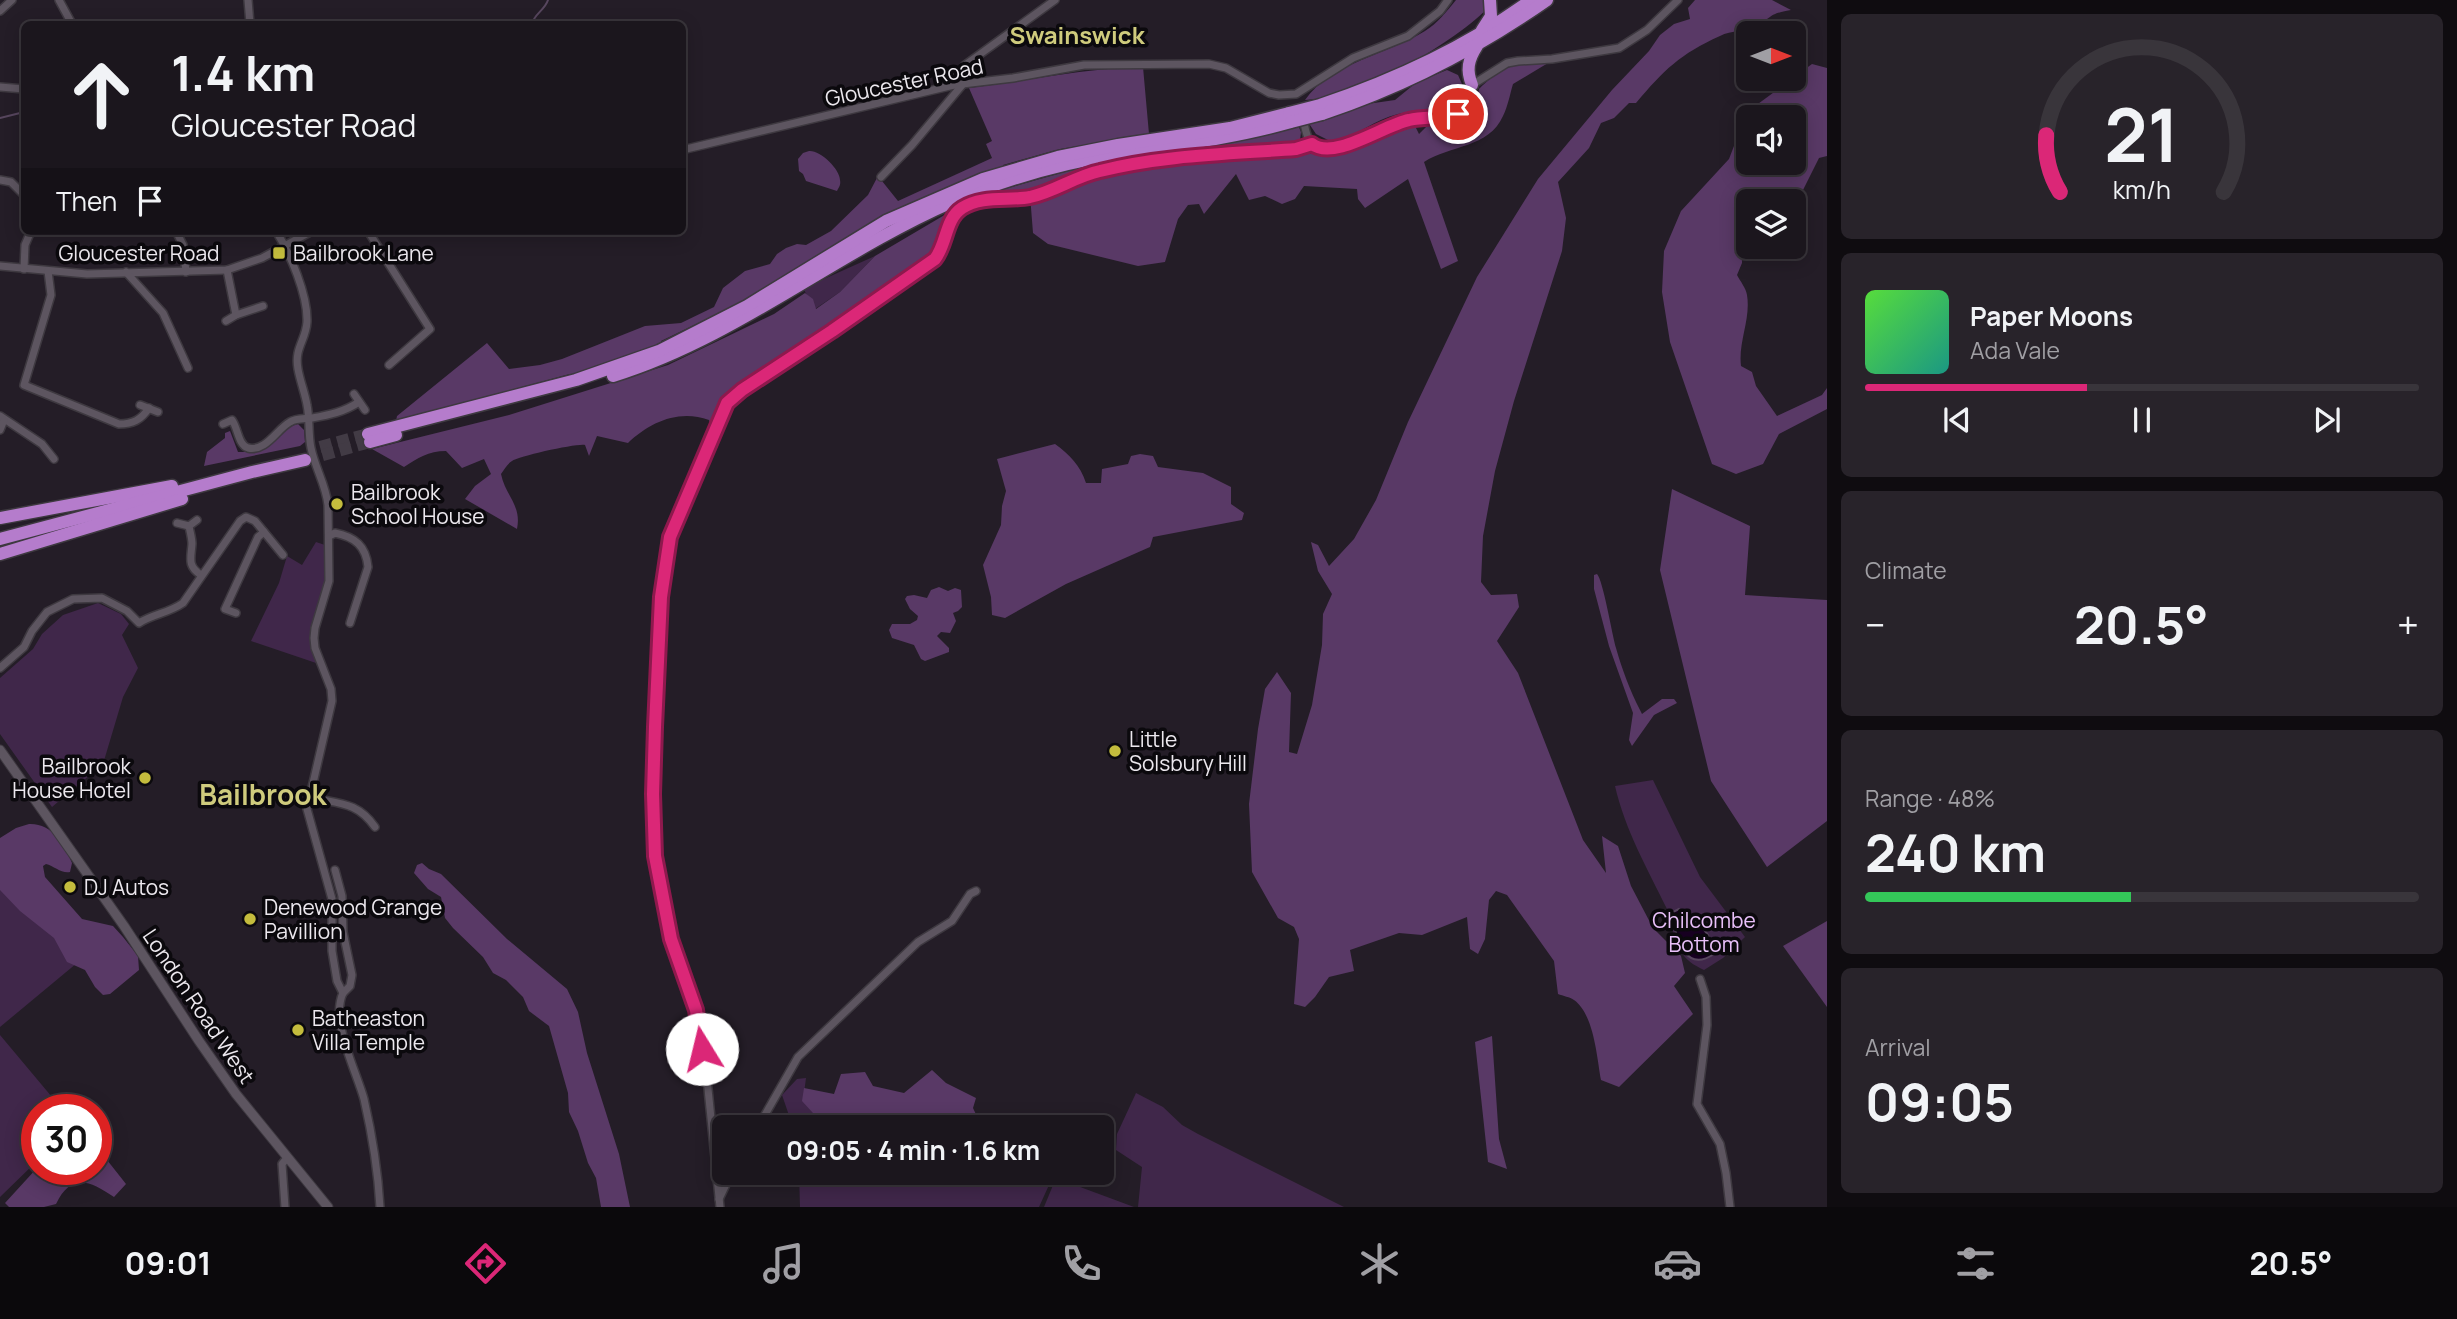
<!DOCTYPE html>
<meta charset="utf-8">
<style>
:root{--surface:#1b161d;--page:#28232a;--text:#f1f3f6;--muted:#a09fa4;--line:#39353b;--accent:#db2777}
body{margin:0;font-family:Manrope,sans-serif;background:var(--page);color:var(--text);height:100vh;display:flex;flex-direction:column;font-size:26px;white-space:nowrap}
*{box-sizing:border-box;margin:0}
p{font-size:23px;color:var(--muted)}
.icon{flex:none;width:38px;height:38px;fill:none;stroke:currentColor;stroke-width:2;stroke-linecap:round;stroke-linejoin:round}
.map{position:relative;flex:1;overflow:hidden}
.drawer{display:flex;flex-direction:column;gap:14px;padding:14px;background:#0f0c10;width:630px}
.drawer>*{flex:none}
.top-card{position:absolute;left:21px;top:21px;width:665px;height:214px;border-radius:10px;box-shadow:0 4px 18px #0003,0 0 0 2px var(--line);background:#1b161d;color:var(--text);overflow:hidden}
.needle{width:46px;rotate:90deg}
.tools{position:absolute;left:1736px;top:21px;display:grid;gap:14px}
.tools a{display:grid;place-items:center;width:70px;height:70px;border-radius:10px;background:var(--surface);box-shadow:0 4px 18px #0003,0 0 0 2px var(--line);font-size:35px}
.speed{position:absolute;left:21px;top:1094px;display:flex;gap:14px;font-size:35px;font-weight:700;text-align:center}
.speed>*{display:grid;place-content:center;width:91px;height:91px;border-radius:50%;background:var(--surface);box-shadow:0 4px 18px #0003,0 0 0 2px var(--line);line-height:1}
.speed .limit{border:10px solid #d22;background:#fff;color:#111}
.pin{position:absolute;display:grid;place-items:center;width:60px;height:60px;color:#fff;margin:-30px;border:4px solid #fff;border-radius:50%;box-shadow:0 2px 7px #0007}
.me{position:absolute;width:77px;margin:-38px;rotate:351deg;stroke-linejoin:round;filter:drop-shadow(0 0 5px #0008)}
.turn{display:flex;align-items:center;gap:24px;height:147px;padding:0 35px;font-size:32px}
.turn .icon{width:91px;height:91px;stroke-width:2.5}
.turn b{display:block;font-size:49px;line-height:60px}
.then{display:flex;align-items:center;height:66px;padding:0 35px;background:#0003;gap:14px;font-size:26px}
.big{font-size:52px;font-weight:700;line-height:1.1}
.drawer .widget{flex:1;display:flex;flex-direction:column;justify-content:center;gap:10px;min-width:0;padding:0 24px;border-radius:10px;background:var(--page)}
.drawer .dial{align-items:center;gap:0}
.dial svg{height:182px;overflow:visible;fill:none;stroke:var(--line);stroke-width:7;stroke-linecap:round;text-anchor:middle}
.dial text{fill:var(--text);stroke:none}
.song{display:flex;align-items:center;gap:21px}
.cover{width:84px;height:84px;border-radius:10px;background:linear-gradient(135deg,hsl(110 70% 55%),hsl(170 70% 35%))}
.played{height:7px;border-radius:4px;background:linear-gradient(90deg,var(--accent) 40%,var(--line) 40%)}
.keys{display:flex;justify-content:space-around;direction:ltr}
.heat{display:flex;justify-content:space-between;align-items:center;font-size:38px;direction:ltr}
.charge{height:10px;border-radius:5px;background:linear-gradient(90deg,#34c759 48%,var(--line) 0)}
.trip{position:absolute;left:712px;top:1115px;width:402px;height:70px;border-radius:10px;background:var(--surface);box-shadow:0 4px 18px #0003,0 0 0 2px var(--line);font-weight:700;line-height:70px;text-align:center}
.tabs{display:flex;height:112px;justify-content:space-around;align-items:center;background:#0b090c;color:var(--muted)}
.tabs .icon{width:49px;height:49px}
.tabs .active{color:var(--accent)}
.tabs b{font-size:32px;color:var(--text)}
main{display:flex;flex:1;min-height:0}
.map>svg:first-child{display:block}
.green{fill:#40274a}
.forest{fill:#593966;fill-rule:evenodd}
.water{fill:#170021;stroke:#57465e;stroke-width:2}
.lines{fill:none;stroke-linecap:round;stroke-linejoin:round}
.stream{stroke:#57465e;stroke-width:2}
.trunk-tunnel{stroke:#423b45;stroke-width:12;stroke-dasharray:12 6;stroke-linecap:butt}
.minor-casing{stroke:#3e3940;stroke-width:10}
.tertiary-casing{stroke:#3e3940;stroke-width:11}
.trunk-casing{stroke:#3e3940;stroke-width:15}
.minor{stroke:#5d5560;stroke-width:7}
.tertiary{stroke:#5d5560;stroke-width:9}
.trunk{stroke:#b57ccc;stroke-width:12}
.trunk-bridge-casing{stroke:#3e3940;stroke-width:15;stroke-linecap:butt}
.trunk-bridge{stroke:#b57ccc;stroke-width:12}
.route-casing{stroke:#8e194d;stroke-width:18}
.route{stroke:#db2777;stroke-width:12}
.poi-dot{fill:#c4bc3d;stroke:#0b090d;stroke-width:2.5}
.labels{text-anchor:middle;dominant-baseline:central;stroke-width:7;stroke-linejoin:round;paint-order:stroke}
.street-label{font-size:21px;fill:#ece8ee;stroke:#0b090d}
.poi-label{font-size:21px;fill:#ece8ee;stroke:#0b090d;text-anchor:start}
.park-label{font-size:21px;fill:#e9c0fa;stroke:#0b090d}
.quarter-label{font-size:24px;font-weight:bold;fill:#cfcb7d;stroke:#0b090d}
.district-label{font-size:28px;font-weight:bold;fill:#cfcb7d;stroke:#0b090d}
</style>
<main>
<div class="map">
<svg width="1827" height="1207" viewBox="0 0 1827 1207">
<rect width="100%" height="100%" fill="#241d27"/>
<g class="green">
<path d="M875,256L840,292L815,309C812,298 805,296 804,288Z"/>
<path d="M316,542L325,545L326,585L313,624L319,664L251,641L279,583L287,556L302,565Z"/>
<path d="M98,603L121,614L129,624L122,635L138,668L123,697L103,764L52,807L0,734V678L33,649L42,634L63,615Z"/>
<path d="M1653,780L1700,877L1745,937L1723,958L1704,970C1694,965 1686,961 1680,950C1672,938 1673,923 1667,909C1648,870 1625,830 1615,786Z"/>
<path d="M0,860L83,958L0,1027Z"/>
<path d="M0,1035L62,1109L37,1110V1161L0,1197Z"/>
<path d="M806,1078L803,1101L830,1122L856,1120L910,1126L927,1115L942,1127H793L782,1095L797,1079Z"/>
<path d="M1136,1093L1163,1107L1182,1125L1198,1134L1344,1207H1138L1142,1167L1116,1150L1117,1134Z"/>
<path d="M945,1172L943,1175L980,1179L999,1173H1038L1049,1185L1039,1207H800L799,1173Z"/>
<path d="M1056,1178L1134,1207H1044Z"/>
</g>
<g class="forest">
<path d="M1456,0H1487V9C1448,47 1360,97 1305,100C1332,62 1387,55 1425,31C1437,24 1447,11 1456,0Z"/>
<path d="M1695,0H1772L1791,10C1768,14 1774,16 1757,26C1747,32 1731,30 1720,36C1680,54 1664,70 1636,103H1629L1614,118L1601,123L1589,148L1558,182L1566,218L1562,251L1514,401L1495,471L1483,536L1481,582L1491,595L1517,594L1519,607L1497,641L1518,673L1583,840L1606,873L1602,836L1618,846L1631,886L1653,928L1681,956L1685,973L1674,986L1693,1014L1619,1087L1601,1080C1597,1058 1594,1014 1574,1000C1570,997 1563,996 1558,994L1554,961L1507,895L1496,891L1489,900L1485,939L1478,954L1470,949L1467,917L1422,935L1399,933L1350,950L1354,971L1329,977L1315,997L1305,1007L1294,1004L1299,939L1294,927L1278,918L1252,872L1249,804L1258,729L1265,689L1277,672L1291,693L1289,752L1297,754L1312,705L1322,645L1323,614L1332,594L1318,571L1311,542L1318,545L1329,566L1354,539L1376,500L1408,422L1477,277L1538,179L1612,90L1649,51L1660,35L1674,24L1690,19L1688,8Z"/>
<path d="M1548,63L1513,84C1510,94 1508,106 1503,116C1489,148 1450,145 1424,162L1458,261L1441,269L1408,179L1365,208L1358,199L1357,189L1304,186L1295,199L1282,204L1265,196L1249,200L1236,174L1204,214L1199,204L1188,205L1178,219L1165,262L1138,266L1048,244L1033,233L1030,195L977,200L1001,193V190L1096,163L1225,144L1298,125L1301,132L1299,149C1320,166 1391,134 1415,126L1419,134L1429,124C1459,122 1473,121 1479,89C1503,65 1515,63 1548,63Z"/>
<path d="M1812,64L1827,68V156L1819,158L1794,208V201H1748L1750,247L1742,252V263L1737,275C1740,281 1746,288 1747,295C1751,319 1738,342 1741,366L1752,372L1756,386L1777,416L1822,395L1827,388V409L1779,434L1763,464L1736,474L1712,464L1670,342L1662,292L1664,251L1681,211L1729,159L1747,112ZM1748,117H1794V163H1748Z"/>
<path d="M1143,67L1149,134L1060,149L1003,165L1004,169L845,241L736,305L661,341V344L571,376L570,374L396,421L397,416L487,343L509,369L540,365L562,359L645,326L681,323L714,307L723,288L745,271L770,264L777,254L786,248L797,244L806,245L831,231L868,195L878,176L898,201L992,158L986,144L992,141L969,88C1028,81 1084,68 1143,67Z"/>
<path d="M1447,70L1458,75L1466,93L1460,106L1453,111C1435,113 1416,110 1398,114C1375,119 1357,136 1334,143L1316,134L1308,122L1367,104L1395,100L1417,82Z"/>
<path d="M809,151C820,150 840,169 840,180C841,185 839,187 837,191L806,181L803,174L799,171L798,159L803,153Z"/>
<path d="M953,210L929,260L867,305L741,387L716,425L711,427L709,420C679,409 650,422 628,443L597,436L589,456L585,445C578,443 519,456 512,461C507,464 504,470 501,474C505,495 522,505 517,529L465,499L475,486L491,474L484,459L462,468L446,451C428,451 418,458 404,467L372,449L509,415L668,365L774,314L805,293L813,299L816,309L840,292L875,256Z"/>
<path d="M298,424L304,430L305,442L300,446L204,466L207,452L225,438V433L230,431L238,452C278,454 273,430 298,424Z"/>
<path d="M1055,444C1070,455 1080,465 1086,483H1101L1102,469L1128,464L1131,456L1140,454L1153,456L1158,467L1203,473L1231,487V504L1244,513L1242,520L1153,537L1150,547L1066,584L1005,618L992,615L991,597L983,565L1001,525L1002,506L1006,491L997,459Z"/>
<path d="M1672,489L1750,526L1745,595L1827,600V821L1767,867L1711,781L1660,570Z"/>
<path d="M1597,574C1603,580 1612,634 1616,648C1622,669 1630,691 1640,710L1642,714L1662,699H1674L1677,703L1654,715L1632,746L1629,740L1633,713L1609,646L1594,589V575Z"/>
<path d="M939,587L948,591L955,588L961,590L962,607L958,611L953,613L956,621L950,633L941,632L937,636L949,648V652L925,661L921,659L914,645L892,638L889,630L892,624H910L917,620L918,616L910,609L905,599L907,596L914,595L927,598L931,590Z"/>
<path d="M29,824C52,823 64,844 72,863L70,872C62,874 54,866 46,864L43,866L45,877L82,919L113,926L123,937L138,956L139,970L110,994L103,995L95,987L85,970L67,962L54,938L20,911L0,890V838L16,828Z"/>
<path d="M422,863L429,869L441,874L507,939L567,989L578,1012L587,1053L619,1154L630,1207H601L596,1178L588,1163L578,1131L569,1112L568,1093L549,1026L529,1011L523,997L506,980L493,973L483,957L453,928L445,918L441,897L428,889L414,873L417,865Z"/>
<path d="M1827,921V1007L1783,946Z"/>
<path d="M1492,1036L1499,1139L1507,1169L1488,1162L1475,1042Z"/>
<path d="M932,1070L946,1083L976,1098L973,1108L980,1123L987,1127H942L927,1115L910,1126L856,1120L830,1122L813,1113L802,1101L804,1088L834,1094L841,1074L865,1072L873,1086L904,1093Z"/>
<path d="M96,1146L126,1184L114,1197C89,1180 71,1173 56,1204L44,1207H9L5,1203L37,1168L96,1169Z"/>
</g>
<path class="water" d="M1679,909C1697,921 1712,932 1714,954C1683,975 1676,934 1671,913Z"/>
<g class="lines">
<g class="stream">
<path d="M532,24C534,14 545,10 548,0"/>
<path d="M0,118L24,112"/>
</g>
<g class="trunk-tunnel">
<path d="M320,447L368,434"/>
<path d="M305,460L370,442"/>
</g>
<g class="minor-casing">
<g id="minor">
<path d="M59,0L72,24"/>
<path d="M248,0L250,24"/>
<path d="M0,11L12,0"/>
<path d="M954,85L956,76L965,65L1055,0"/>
<path d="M0,87L24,89"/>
<path d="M1304,123C1306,133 1309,147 1320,149C1344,154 1383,126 1407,120C1424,116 1451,124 1465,110C1472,103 1473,94 1472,85L1507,63L1518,61L1552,59L1619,48L1647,30L1678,0"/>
<path d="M682,150L954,85L1013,78L1084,65L1209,64L1226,68L1269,93L1279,95L1296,94L1353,58L1408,36L1440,11L1448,0"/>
<path d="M881,177L912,145L963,84"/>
<path d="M0,180L11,182L24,195"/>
<path d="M176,231L183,245L186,272"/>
<path d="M276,231C290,253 308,295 307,322C306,340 294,348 298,369C300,381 305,393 307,405C310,419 308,434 311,448C315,468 326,485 328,505L329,581L315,628L314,638L315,648L331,689L332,701L307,809L332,899V951L337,981L343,993C330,1021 356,1070 364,1099C372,1134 378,1171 380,1207"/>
<path d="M368,231L430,329L389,365"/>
<path d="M0,266L87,274L227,270L262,258L312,231"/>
<path d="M24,269L25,245L31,231"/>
<path d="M227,270L236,315"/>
<path d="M48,271L51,295L24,385L119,424C133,424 141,420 149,408"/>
<path d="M126,272L163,313L188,368"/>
<path d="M226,321L236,315L263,306"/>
<path d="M354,394L365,410"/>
<path d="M140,405L158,412"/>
<path d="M0,416L42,444L54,459"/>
<path d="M223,424L232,420C238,428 238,445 248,448C266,452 277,429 290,422C296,418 304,419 312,418C329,415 344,412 359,402"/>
<path d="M0,430L4,420"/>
<path d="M197,520L189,526C190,532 192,538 192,544C191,558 187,566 201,575"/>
<path d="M177,523L189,526"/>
<path d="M329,536L335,533C355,537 366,546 368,567L350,623"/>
<path d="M236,613L225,609L258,537L264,532"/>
<path d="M0,668L24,647L32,631L47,612L73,599L102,598L127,611L139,623C153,614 169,613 183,603L240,521L246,517L255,521L283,555"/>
<path d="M309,797C338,804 357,801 375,827"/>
<path d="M335,870L342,896L343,932L352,975L350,986L343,993"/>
<path d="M1700,979L1706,997L1707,1025L1697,1104L1720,1144L1726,1173L1730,1207"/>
<path d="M758,1127L798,1057L918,942L952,921L970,894L976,891"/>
<path d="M719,1199L732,1172"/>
<path d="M285,1207L282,1164L287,1158"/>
<path d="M720,1207L706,1069L696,1010L671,939L655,856L653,794L661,597L665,562L674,525L727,403L742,390L832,331L935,259C947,244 945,219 962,208C984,194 1012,203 1035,196C1057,189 1077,176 1100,171C1164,155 1231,154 1296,149L1312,144"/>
</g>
</g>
<g class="tertiary-casing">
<path id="tertiary" d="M0,750L124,926L199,1041L236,1094L328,1207"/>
</g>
<g class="trunk-casing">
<g id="trunk">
<path d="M1482,30L1491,16L1490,0"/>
<path d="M1472,85C1466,70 1468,60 1477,46"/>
<path d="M1320,105C1394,80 1468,46 1531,0"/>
<path d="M1322,114C1403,87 1477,49 1547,0"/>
<path d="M613,376C736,338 835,253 952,202C1005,179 1062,163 1119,154C1177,145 1234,138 1291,122"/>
<path d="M368,434L576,380L659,351L747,306L886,221L983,179L1058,157L1118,145L1230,128L1289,113"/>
<path d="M370,442L396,435"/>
<path d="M0,518L172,486"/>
<path d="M0,539L252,472L305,460"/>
<path d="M0,554L182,499"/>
</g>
</g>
<use href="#minor" class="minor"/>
<use href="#tertiary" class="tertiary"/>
<use href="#trunk" class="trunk"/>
<g class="trunk-bridge-casing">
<g id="trunk-bridge">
<path d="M1289,113L1320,105"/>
<path d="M1291,122L1322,114"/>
</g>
</g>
<use href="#trunk-bridge" class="trunk-bridge"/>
</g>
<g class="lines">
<g class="route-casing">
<path id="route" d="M702,1049L696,1010L671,939L655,856L653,794L655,727L661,597L670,537L727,403L742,390L832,331L935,259C947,244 945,219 962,208C982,195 1008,201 1030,197C1054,192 1076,176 1100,171C1163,155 1231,154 1296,149L1312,144C1334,161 1384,125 1409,120C1425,116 1442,119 1458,114"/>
</g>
<use href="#route" class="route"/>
</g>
<g class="poi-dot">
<rect x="272" y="246" width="14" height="14" rx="3.5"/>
<circle cx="337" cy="504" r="7"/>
<circle cx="1115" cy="751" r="7"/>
<circle cx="145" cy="778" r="7"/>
<circle cx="70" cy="887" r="7"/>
<circle cx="250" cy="919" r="7"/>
<circle cx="298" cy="1030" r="7"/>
</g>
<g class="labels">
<g class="street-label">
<text transform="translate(904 82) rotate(-12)">Gloucester Road</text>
<text x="139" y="253">Gloucester Road</text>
<text transform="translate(199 1006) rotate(56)">London Road West</text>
</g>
<g class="poi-label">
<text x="293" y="253">Bailbrook Lane</text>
<text x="351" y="492">Bailbrook<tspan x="351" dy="24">School House</tspan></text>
<text x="1129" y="739">Little<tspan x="1129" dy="24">Solsbury Hill</tspan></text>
<text x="131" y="766" text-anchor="end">Bailbrook<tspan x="131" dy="24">House Hotel</tspan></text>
<text x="84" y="887">DJ Autos</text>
<text x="264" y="907">Denewood Grange<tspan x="264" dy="24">Pavillion</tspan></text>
<text x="312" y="1018">Batheaston<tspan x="312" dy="24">Villa Temple</tspan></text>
</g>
<g class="park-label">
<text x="1704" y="920">Chilcombe<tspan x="1704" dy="24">Bottom</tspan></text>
</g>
<g class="quarter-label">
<text x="1077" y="34">Swainswick</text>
</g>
<g class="district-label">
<text x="263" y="794">Bailbrook</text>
</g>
</g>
</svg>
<div class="tools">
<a><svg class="needle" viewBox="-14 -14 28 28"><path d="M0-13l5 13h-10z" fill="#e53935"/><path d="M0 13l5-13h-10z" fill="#a09fa4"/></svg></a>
<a><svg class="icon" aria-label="sound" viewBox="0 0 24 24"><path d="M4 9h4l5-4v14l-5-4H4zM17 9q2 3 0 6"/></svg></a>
<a><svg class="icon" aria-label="layers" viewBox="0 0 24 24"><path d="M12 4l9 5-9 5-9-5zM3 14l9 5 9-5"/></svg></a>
</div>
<div class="speed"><div class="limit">30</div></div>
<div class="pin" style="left:1458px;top:114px;background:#d93025"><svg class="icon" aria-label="arrive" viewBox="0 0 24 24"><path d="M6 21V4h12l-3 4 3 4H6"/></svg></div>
<svg class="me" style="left:702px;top:1049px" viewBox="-20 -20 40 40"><circle r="19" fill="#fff"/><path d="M0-13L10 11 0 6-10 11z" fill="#db2777"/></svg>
<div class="trip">09:05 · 4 min · 1.6 km</div>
<div class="top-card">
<div class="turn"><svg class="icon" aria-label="ahead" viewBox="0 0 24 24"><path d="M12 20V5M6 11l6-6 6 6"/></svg><div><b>1.4 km</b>Gloucester Road</div></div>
<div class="then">Then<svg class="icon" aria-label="arrive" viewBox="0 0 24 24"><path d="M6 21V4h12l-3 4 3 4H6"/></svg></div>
</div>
</div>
<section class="drawer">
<div class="widget dial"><svg viewBox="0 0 100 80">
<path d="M14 69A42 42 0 1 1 86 69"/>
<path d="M14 69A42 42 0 0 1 8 44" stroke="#db2777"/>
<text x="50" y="56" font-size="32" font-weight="700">21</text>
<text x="50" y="72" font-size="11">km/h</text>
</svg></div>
<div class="widget">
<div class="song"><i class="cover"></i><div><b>Paper Moons</b><p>Ada Vale</p></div></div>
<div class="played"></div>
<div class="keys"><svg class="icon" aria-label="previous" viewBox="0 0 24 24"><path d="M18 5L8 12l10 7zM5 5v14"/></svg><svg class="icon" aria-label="pause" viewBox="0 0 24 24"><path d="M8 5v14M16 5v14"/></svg><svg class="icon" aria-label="next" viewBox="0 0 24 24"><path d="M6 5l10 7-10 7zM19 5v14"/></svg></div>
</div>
<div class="widget"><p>Climate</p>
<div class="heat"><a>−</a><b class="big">20.5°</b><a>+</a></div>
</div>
<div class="widget"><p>Range · 48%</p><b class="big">240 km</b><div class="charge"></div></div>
<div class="widget"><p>Arrival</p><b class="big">09:05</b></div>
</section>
</main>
<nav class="tabs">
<b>09:01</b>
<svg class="icon active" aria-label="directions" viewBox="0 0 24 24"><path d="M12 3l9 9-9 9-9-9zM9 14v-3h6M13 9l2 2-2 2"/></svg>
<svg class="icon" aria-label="music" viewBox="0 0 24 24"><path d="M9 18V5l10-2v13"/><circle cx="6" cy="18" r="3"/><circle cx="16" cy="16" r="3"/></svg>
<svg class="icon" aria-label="phone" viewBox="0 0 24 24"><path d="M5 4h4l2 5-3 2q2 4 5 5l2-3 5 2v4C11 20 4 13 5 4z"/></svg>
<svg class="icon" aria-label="climate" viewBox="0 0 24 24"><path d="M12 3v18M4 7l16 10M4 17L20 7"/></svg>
<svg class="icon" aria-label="car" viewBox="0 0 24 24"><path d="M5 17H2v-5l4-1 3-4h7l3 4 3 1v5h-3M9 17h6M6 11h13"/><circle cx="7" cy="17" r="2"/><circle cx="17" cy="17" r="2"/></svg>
<svg class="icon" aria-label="filters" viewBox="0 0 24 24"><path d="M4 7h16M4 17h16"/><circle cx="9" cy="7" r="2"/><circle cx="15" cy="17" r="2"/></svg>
<b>20.5°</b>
</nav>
